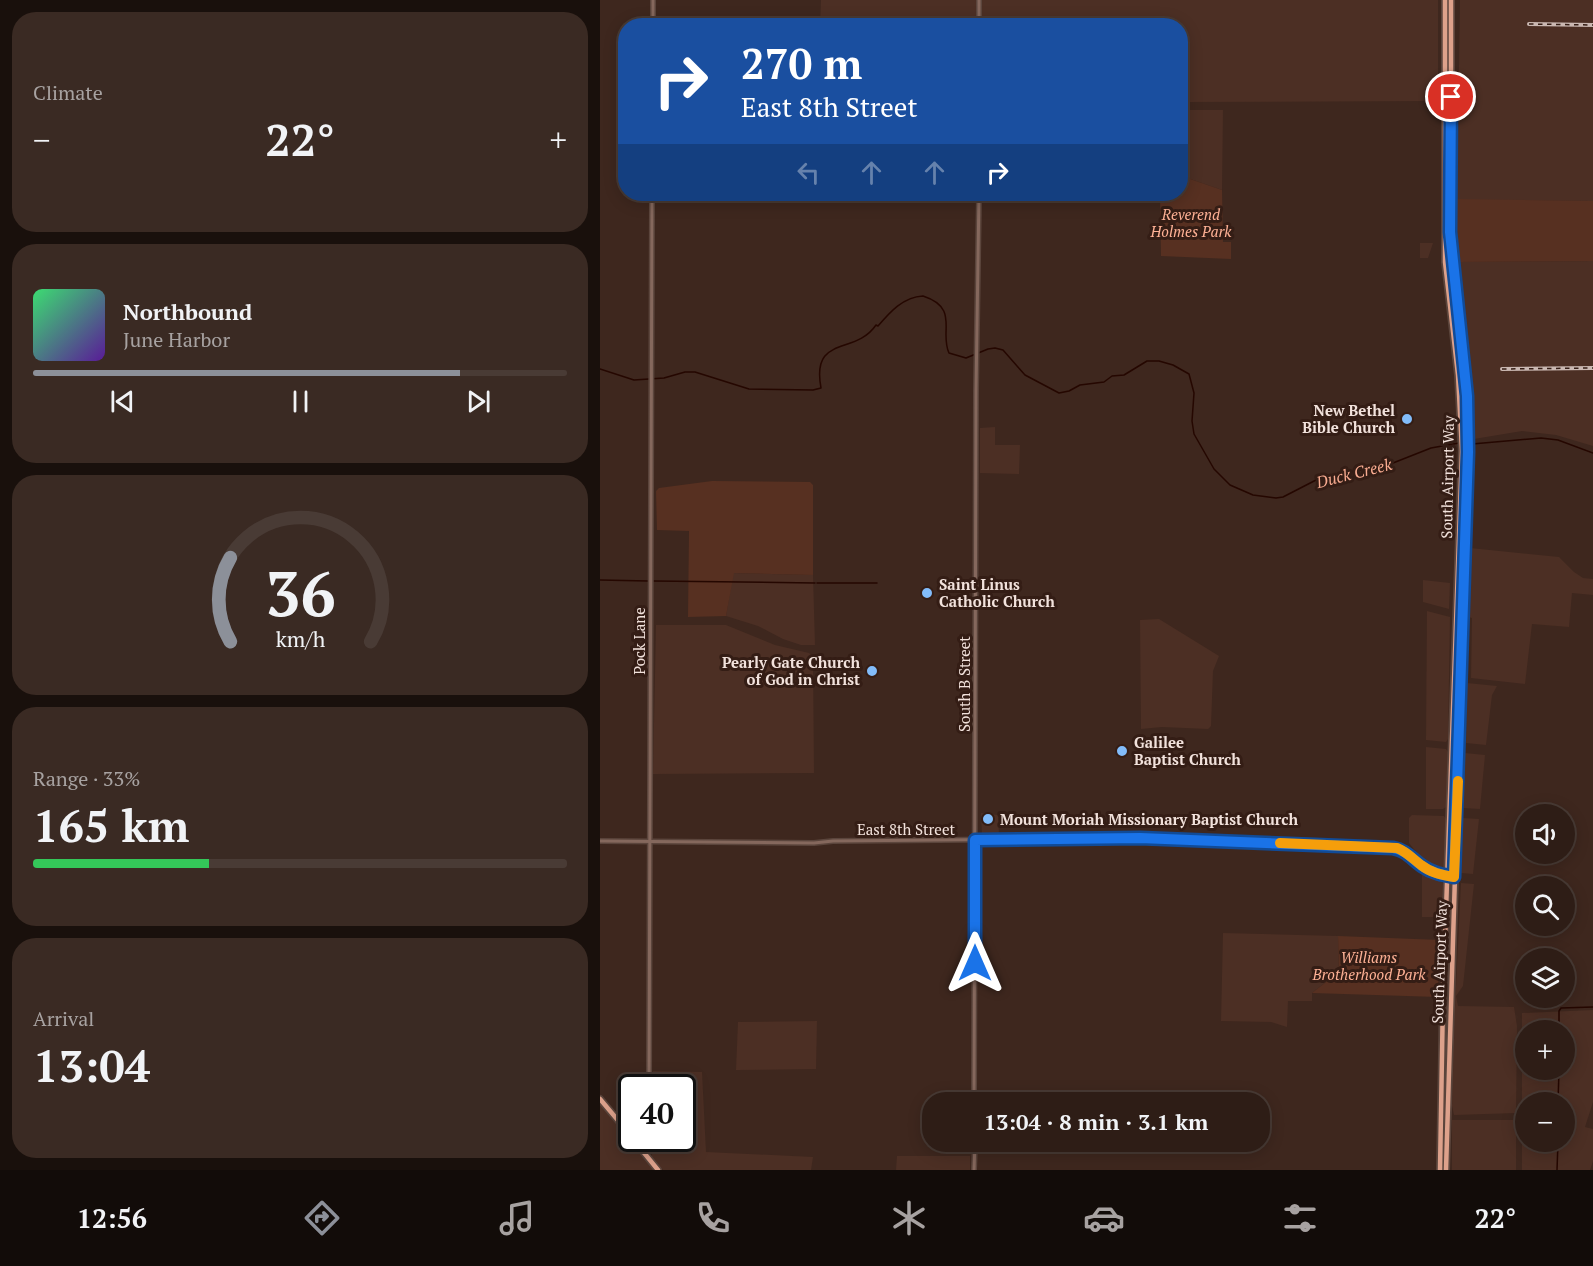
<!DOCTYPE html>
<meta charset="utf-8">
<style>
:root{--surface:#2e1d16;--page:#3a2a23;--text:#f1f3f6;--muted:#a7a2a1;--line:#493b35;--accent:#8c9099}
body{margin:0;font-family:"PT Serif",serif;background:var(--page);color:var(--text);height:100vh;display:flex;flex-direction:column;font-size:22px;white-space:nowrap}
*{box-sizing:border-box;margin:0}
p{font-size:20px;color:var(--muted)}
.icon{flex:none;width:33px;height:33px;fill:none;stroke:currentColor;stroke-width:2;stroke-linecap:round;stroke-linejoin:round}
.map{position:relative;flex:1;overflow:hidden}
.panel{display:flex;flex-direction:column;gap:12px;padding:12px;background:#19100c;width:600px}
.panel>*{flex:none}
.hud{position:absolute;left:18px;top:18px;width:570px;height:183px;border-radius:24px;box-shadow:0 3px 15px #0003,0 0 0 2px var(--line);background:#1a4fa0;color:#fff;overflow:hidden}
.buttons{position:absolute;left:915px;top:804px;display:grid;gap:12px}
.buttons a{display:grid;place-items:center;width:60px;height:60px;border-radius:50%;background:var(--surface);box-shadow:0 3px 15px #0003,0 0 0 2px var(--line);font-size:30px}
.speed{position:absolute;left:18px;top:1074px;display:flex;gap:12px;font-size:30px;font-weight:700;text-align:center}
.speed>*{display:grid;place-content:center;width:78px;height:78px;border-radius:50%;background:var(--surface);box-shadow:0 3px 15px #0003,0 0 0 2px var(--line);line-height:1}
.speed .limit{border:3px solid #111;border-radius:9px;background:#fff;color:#111}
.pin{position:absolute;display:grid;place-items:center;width:51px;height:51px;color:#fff;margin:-26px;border:3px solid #fff;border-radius:50%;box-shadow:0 2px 6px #0007}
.me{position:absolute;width:66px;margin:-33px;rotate:0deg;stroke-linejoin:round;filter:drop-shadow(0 0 4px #0008)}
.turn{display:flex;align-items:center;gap:21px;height:126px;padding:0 24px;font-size:27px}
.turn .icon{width:78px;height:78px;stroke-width:2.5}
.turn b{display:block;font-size:42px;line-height:51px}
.lanes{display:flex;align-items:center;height:57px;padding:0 24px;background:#0003;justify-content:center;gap:30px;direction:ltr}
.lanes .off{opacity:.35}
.big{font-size:45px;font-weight:800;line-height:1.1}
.panel .tile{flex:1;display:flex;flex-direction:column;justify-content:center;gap:9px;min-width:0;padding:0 21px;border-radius:24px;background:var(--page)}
.panel .dial{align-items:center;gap:0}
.dial svg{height:156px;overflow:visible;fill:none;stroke:var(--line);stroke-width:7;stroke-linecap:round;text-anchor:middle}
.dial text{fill:var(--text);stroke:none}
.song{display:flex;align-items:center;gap:18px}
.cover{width:72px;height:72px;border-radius:9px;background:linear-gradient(135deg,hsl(140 70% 55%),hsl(270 70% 35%))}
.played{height:6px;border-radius:3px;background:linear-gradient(90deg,var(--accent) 80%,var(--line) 80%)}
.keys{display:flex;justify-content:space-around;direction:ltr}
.heat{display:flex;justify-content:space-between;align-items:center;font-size:33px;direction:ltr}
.charge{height:9px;border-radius:4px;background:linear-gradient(90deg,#34c759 33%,var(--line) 0)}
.trip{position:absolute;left:322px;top:1092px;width:348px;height:60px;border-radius:24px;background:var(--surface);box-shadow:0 3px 15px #0003,0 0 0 2px var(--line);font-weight:800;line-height:60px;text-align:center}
.tabs{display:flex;height:96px;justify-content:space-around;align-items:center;background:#120c09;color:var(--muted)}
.tabs .icon{width:42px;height:42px}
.tabs .current{color:var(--accent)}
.tabs b{font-size:27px;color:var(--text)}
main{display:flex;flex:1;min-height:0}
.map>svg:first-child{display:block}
.built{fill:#4c2f24;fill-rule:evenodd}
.green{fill:#573021}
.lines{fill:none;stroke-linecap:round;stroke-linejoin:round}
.stream{stroke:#250700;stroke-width:1.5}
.minor-casing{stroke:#5b453c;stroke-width:6}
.major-casing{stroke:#5b453c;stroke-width:8}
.minor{stroke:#85685d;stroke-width:3}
.major{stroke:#dda18b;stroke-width:4.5}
.rail-casing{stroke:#cab8b2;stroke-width:4}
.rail{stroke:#341d15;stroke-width:1.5;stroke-dasharray:4.5;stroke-linecap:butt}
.route-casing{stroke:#114b97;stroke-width:15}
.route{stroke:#1a73e8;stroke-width:10}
.slow{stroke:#f59e0b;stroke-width:10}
.poi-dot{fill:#82bcfa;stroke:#341d15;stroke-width:2}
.labels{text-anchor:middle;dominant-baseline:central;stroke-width:6;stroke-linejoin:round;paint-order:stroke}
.park-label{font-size:15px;font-style:italic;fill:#feb195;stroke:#341d15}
.poi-label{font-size:15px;font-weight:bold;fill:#f2e2dc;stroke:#341d15;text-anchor:start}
.street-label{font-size:15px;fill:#f2e2dc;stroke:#341d15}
.water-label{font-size:16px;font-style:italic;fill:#f9ac91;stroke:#341d15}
</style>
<main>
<section class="panel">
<div class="tile"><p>Climate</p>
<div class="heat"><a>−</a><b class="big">22°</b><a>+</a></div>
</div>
<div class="tile">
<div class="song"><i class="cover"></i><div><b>Northbound</b><p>June Harbor</p></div></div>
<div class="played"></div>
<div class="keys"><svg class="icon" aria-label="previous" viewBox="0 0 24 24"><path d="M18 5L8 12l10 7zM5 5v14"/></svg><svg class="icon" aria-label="pause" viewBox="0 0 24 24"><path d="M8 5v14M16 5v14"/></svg><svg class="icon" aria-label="next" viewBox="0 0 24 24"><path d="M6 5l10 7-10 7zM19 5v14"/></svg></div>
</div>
<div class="tile dial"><svg viewBox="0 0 100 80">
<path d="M14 69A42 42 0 1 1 86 69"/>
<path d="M14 69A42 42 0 0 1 14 26" stroke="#8c9099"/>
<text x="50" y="56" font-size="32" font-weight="700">36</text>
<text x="50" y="72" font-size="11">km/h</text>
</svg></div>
<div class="tile"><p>Range · 33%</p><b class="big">165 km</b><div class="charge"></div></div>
<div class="tile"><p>Arrival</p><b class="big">13:04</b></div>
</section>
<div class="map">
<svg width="993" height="1170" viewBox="0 0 993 1170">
<rect width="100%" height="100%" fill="#3e271e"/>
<g class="built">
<path d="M221,0H838V101L581,102L580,26H220Z"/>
<path d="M860,0H993V201L857,200Z"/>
<path d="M581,110H623L622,190L590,179L581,178Z"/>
<path d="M820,243H833L828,258H820Z"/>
<path d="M993,261V446L956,435L922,431L874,439L858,262Z"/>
<path d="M395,427V445H420L419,474L380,473V428Z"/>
<path d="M870,548L959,557L974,572L983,578L993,579V595L972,593L969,627L932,624L925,684L871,678L872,618L868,617Z"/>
<path d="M133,573L213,575L215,645H201L183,639L158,626L126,616Z"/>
<path d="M823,580L850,583L849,609L823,602Z"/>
<path d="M827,611L850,617L848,739L846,742L826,740Z"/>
<path d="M559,619L619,656L613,671L611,726L608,729L562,727L541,729L540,620Z"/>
<path d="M56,625H126L175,645L209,653L213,657L214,773L53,774Z"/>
<path d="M867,683L897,686L892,695L886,745L866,743Z"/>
<path d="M826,747L846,749L848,752L846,807L843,809H826Z"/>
<path d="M865,753L885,755L880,809L863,808Z"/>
<path d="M381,813L398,815L399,834L382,836Z"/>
<path d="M812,815L844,816L846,819L844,867L842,869L822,859L809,843V818Z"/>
<path d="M863,818L879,819L873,874L861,873Z"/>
<path d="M822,874L844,883L842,917H822Z"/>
<path d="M861,883L874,884L863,986L856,996L858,1006L914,1007L917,1026L916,1113L854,1115L852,1106L855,1007Z"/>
<path d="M623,933L738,936L739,972L712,993V1001H688L687,1027L671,1022L621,1021Z"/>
<path d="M993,1010V1102L985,1127L993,1129V1161L990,1170H922V1013ZM926,1030H964V1070H926ZM926,1102H964V1142H926Z"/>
<path d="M217,1021L216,1069L136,1070L138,1022Z"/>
<path d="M53,1071L102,1072L106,1152L213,1157L211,1170H63L52,1157V1139L82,1138V1088L53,1087Z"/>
<path d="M0,1104L53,1170H0Z"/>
<rect x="852" y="1120" width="64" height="50"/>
<path d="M297,1156H370V1170H296Z"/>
</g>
<g class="green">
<path d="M581,178L590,179L622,190L623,242H631V259L561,256L560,194H580Z"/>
<path d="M856,199L993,201V261L858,262Z"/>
<path d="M112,481L210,482L213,485V575L134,573L126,616L88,617L89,531L57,530L56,491L59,488Z"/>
<path d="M738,936L840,940L838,997L712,993L739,972Z"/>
</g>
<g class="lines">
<g class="stream">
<path d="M0,369L34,380L64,378L85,372H95L149,389L213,390L221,388C211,334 255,356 276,325L278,326C290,312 303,297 323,296C360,308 339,332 349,353L366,358L388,349L395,348L403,350L425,375L459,393L469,391L480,385L504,382L512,376L524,375L547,361H559L573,365L589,374L594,393L592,421L594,434L614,469L630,485L653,495L676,498L683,497L718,479L793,463L831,448L859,443"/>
<path d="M863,443L872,444L941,438L958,440L993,453"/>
<path d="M0,580L48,581"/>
<path d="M54,581L215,583"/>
<path d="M217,583H277"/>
<path d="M959,1030V1011L961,1008L993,1007"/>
<path d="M958,1102L959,1070"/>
<path d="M957,1170L958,1142"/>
</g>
<g class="minor-casing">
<g id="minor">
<path d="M53,0V26"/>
<path d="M379,26V0"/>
<path d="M0,841L214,843L233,841L540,838L793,848C808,851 814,861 826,868C835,873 844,875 854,877"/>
<path d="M49,1088L52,194"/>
<path d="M374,1102L376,391L379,194"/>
<path d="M45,1154L49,1138"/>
<path d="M374,1170L375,1142"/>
</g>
</g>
<g class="major-casing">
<g id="major">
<path d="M0,1099L32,1137"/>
<path d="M32,1138L58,1170"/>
<path d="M840,1170L843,997L862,451L858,375L845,262V0"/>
<path d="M846,1170L868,451L867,396L851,232V0"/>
</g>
</g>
<use href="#minor" class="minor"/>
<use href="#major" class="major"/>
<g class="rail-casing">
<g id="rail">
<path d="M929,24L993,25"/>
<path d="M902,369L993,368"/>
</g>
</g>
<use href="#rail" class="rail"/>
</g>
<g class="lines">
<g class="route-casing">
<path id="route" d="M375,963V840L540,838L793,848C806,850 812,859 822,866C832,873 843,875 854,877L868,452L867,396L850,232L851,97"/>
</g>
<use href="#route" class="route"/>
<path class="slow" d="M680,843L797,848C807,852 813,859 821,865C831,873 842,875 854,877L858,781"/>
</g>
<g class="poi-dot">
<circle cx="807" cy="419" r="6"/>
<circle cx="327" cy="593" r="6"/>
<circle cx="272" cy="671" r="6"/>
<circle cx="522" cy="751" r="6"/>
<circle cx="388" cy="819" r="6"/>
</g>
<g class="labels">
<g class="park-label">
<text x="591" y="214">Reverend<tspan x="591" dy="17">Holmes Park</tspan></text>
<text x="769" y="957">Williams<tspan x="769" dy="17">Brotherhood Park</tspan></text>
</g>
<g class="poi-label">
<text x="795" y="410" text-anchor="end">New Bethel<tspan x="795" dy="17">Bible Church</tspan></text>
<text x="339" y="584">Saint Linus<tspan x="339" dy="17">Catholic Church</tspan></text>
<text x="260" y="662" text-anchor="end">Pearly Gate Church<tspan x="260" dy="17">of God in Christ</tspan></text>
<text x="534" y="742">Galilee<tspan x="534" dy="17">Baptist Church</tspan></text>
<text x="400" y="819">Mount Moriah Missionary Baptist Church</text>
</g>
<g class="street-label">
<text transform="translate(847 477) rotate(-89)">South Airport Way</text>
<text transform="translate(39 641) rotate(-90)">Pock Lane</text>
<text transform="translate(364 684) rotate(-90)">South B Street</text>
<text x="306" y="829">East 8th Street</text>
<text transform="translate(839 962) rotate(-88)">South Airport Way</text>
</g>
<g class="water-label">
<text transform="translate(754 473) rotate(-14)">Duck Creek</text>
</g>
</g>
</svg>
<div class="buttons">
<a><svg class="icon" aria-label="sound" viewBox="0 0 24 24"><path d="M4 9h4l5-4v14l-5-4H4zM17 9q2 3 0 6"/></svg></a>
<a><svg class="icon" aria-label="search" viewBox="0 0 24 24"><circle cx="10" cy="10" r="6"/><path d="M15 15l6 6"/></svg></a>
<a><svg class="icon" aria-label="layers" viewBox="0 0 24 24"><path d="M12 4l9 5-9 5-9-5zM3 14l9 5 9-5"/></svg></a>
<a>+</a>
<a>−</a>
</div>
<div class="speed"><div class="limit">40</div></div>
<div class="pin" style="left:851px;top:97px;background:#d93025"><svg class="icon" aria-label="arrive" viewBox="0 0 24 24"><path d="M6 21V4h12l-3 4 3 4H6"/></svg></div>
<svg class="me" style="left:375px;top:963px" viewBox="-20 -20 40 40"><path d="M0-17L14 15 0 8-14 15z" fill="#1a73e8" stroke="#fff" stroke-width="4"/></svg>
<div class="trip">13:04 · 8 min · 3.1 km</div>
<div class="hud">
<div class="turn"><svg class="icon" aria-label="right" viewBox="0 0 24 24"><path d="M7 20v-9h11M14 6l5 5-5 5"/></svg><div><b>270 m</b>East 8th Street</div></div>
<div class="lanes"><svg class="icon off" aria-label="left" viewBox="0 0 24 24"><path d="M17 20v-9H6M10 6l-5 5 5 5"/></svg><svg class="icon off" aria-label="ahead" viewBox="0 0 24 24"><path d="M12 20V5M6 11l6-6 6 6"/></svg><svg class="icon off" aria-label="ahead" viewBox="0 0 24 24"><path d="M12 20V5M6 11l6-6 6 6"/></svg><svg class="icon" aria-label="right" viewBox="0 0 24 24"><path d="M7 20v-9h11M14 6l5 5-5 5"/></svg></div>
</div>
</div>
</main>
<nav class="tabs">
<b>12:56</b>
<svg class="icon current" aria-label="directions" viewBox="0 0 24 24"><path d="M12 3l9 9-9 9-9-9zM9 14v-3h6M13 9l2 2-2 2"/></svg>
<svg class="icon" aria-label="music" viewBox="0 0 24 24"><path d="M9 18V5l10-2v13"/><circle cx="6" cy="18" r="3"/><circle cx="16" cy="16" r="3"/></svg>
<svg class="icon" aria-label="phone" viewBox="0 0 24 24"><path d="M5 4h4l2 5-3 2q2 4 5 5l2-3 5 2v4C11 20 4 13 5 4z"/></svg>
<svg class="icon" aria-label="climate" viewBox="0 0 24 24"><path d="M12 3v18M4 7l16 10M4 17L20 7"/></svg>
<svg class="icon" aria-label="car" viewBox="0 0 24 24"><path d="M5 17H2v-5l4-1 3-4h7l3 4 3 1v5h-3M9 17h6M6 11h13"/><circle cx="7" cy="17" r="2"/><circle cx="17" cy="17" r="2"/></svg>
<svg class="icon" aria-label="filters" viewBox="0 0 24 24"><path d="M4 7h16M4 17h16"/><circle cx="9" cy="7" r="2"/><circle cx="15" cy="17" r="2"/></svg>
<b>22°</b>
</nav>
